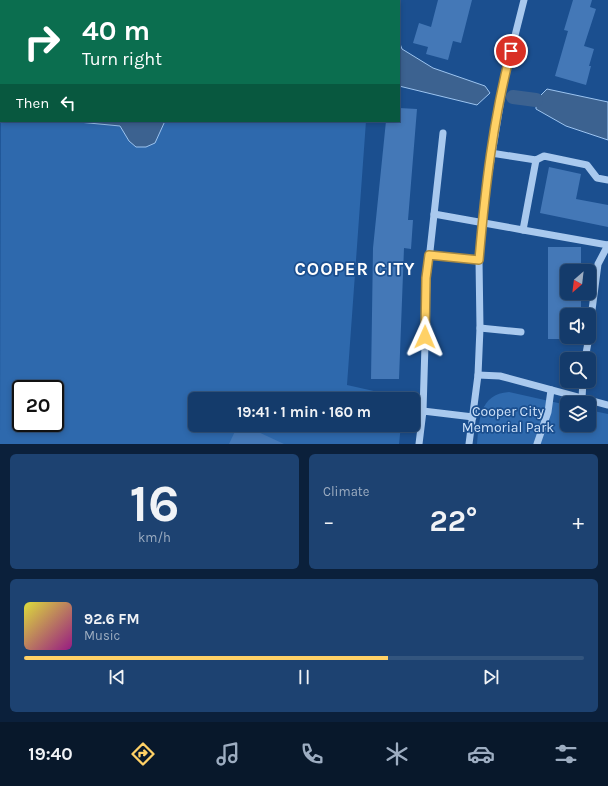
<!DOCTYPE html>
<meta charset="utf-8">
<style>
:root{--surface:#143b6b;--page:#1d4271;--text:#f1f3f6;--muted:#9dadc1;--line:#33557e;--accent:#ffd166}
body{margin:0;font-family:Karla,sans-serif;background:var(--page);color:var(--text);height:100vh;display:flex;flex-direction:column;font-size:15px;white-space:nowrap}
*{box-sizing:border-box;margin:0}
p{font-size:13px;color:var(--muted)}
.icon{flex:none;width:22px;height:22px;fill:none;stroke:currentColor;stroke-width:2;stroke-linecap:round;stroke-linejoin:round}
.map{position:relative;height:444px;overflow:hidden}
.panel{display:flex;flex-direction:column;gap:10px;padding:10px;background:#0b203b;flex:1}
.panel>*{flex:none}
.guide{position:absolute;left:0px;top:0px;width:400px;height:122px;box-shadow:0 2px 6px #0003,0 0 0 1px var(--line);background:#0b6e4f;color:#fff;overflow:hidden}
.needle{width:26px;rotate:208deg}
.buttons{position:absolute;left:560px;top:264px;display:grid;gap:8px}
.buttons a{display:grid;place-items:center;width:36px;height:36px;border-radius:6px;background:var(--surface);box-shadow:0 2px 6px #0003,0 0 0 1px var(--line);font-size:20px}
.speed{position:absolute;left:12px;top:380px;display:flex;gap:8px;font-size:20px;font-weight:700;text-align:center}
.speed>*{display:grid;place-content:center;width:52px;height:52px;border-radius:50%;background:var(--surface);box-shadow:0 2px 6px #0003,0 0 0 1px var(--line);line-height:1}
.speed .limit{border:2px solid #111;border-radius:6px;background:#fff;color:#111}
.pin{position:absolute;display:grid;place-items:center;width:34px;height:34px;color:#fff;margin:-17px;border:2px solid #fff;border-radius:50%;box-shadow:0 1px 4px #0007}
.me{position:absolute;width:44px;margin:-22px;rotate:1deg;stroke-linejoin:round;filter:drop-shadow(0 0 3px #0008)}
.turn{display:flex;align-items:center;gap:14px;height:84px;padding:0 16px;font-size:18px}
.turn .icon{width:52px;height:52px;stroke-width:2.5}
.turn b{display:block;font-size:28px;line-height:34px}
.then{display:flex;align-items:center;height:38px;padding:0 16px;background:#0003;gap:8px;font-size:15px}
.big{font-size:30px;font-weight:700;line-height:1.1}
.panel .widget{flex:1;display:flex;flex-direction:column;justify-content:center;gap:6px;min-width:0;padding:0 14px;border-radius:6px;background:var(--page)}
.panel .dial{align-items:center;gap:0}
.dial b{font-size:52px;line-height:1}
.song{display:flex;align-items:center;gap:12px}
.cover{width:48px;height:48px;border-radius:6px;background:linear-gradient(135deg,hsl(60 70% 55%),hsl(310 70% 35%))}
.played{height:4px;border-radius:2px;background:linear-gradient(90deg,var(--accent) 65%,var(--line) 65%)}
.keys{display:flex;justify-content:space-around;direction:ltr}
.heat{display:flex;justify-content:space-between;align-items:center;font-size:22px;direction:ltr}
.panel .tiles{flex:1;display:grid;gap:10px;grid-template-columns:1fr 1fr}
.widget:last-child{grid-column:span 2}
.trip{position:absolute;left:188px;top:392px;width:232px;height:40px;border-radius:6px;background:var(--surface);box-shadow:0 2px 6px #0003,0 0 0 1px var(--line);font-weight:700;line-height:40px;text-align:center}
.menu{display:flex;height:64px;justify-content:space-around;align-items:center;background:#08182b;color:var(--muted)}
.menu .icon{width:28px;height:28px}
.menu .active{color:var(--accent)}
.menu b{font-size:18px;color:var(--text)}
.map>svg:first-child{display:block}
.green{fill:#2e69ad;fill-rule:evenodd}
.water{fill:#3c6290;stroke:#9cc4f0}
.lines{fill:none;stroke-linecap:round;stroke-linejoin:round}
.canal{stroke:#3c6290;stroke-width:14}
.building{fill:#4478b7}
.minor{stroke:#a9c9ee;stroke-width:7}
.route-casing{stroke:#a68842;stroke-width:10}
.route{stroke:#ffd166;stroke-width:7}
.labels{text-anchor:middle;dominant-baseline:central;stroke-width:3.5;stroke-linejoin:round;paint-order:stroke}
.park-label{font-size:14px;fill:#cfe3fa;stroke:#1b4f8f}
.district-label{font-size:18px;font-weight:bold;letter-spacing:1px;fill:#fff;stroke:#1b4f8f}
</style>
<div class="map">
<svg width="608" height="444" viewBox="0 0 608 444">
<rect width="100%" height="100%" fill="#1b4f8f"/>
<g class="green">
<path d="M5,0H391L4,1Z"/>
<path d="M1,5V121H366L347,385L405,398V399H195V425H401L399,444H0ZM21,389H55V423H21Z"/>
<path d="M509,392L567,405V425H589V410L608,414V444H477C479,421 479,394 509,392Z"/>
</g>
<g class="water">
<path d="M399,41L402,49L433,68L485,86L490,93L477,105L399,86Z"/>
<path d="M547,89L608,102V140L566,126L536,109V100Z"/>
<path d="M68,121H165L155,143L146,147H136L129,141L120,126Z"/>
</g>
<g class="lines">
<path class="canal" d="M513,97L536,100"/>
</g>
<g class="building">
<path d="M438,0H472L461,43L453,41L448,60L426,54L428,47L413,43L419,23L431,27Z"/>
<path d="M573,0H592L590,7L596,9L584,46L594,49L589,66H591L586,85L555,76L568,31L564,30Z"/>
<path d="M399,108L417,109L408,220H413L411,249L404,248L399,379H371L373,248L386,121H399Z"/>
<path d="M549,167L581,174L576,199L608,205V227L540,213Z"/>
<path d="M548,247H581V271H567V293H581V315H567V339H548Z"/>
<path d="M238,425H243L284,444H229Z"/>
</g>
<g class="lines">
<g class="minor">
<path d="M491,153L536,160L544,156L587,165L597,178L608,180"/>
<path d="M434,214L523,230L536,160"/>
<path d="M523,230L608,245"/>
<path d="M429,255L479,260"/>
<path d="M480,328L521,332"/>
<path d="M589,333L598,264L608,245"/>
<path d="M585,359L589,337"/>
<path d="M478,375L500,376L608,405"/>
<path d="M582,398L583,381"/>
<path d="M423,411L427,278L443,133"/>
<path d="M419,444L423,411L473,417"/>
<path d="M469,444L478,375L480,328L479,260L486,191L505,75L524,0"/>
<path d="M537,444L548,412L551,390"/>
</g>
</g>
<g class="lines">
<g class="route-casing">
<path id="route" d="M425,337L426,278L429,255L479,260C485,190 493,119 511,51"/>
</g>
<use href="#route" class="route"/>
</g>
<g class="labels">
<g class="park-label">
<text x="508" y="411">Cooper City<tspan x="508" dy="16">Memorial Park</tspan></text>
</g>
<g class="district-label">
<text x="355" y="269">COOPER CITY</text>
</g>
</g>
</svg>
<div class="buttons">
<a><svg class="needle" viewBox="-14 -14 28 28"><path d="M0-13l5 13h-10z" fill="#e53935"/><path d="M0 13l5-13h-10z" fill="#9dadc1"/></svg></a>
<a><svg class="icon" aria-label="sound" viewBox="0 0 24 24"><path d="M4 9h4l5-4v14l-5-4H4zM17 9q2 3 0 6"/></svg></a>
<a><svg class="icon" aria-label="search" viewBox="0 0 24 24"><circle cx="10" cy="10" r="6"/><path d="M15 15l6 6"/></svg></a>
<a><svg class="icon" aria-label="layers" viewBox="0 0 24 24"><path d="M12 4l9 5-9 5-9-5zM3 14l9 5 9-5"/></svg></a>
</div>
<div class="speed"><div class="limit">20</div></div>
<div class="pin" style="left:511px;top:51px;background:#d93025"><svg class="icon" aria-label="arrive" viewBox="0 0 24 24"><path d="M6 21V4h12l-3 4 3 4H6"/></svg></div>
<svg class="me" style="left:425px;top:337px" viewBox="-20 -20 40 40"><path d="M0-17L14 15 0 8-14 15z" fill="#ffd166" stroke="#fff" stroke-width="4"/></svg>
<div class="trip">19:41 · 1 min · 160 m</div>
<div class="guide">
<div class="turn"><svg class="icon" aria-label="right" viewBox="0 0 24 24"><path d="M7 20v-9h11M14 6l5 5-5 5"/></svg><div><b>40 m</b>Turn right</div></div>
<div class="then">Then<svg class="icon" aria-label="left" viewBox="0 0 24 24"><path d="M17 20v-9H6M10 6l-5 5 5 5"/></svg></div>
</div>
</div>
<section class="panel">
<div class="tiles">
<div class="widget dial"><b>16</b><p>km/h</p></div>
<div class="widget"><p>Climate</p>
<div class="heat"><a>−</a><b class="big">22°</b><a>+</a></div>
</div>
<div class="widget">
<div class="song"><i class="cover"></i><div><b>92.6 FM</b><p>Music</p></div></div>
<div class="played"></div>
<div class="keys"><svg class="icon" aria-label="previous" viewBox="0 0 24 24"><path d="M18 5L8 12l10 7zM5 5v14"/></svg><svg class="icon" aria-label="pause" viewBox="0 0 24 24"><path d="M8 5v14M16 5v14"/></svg><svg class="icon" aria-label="next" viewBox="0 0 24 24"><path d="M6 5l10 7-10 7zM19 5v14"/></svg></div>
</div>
</div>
</section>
<nav class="menu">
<b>19:40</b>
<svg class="icon active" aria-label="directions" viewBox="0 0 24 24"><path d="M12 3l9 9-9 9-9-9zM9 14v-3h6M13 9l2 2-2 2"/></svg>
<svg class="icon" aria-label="music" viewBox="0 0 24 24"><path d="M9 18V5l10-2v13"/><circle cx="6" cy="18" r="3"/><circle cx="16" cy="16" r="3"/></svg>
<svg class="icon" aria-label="phone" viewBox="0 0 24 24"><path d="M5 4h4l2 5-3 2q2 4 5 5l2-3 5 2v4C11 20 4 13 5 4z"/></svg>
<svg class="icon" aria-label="climate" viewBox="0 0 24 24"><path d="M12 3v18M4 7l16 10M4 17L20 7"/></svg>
<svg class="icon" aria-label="car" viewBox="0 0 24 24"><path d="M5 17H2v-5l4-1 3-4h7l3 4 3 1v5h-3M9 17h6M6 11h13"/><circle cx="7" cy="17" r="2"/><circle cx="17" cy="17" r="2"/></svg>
<svg class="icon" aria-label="filters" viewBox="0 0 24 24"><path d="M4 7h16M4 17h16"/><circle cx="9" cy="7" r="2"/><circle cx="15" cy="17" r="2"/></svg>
</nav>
